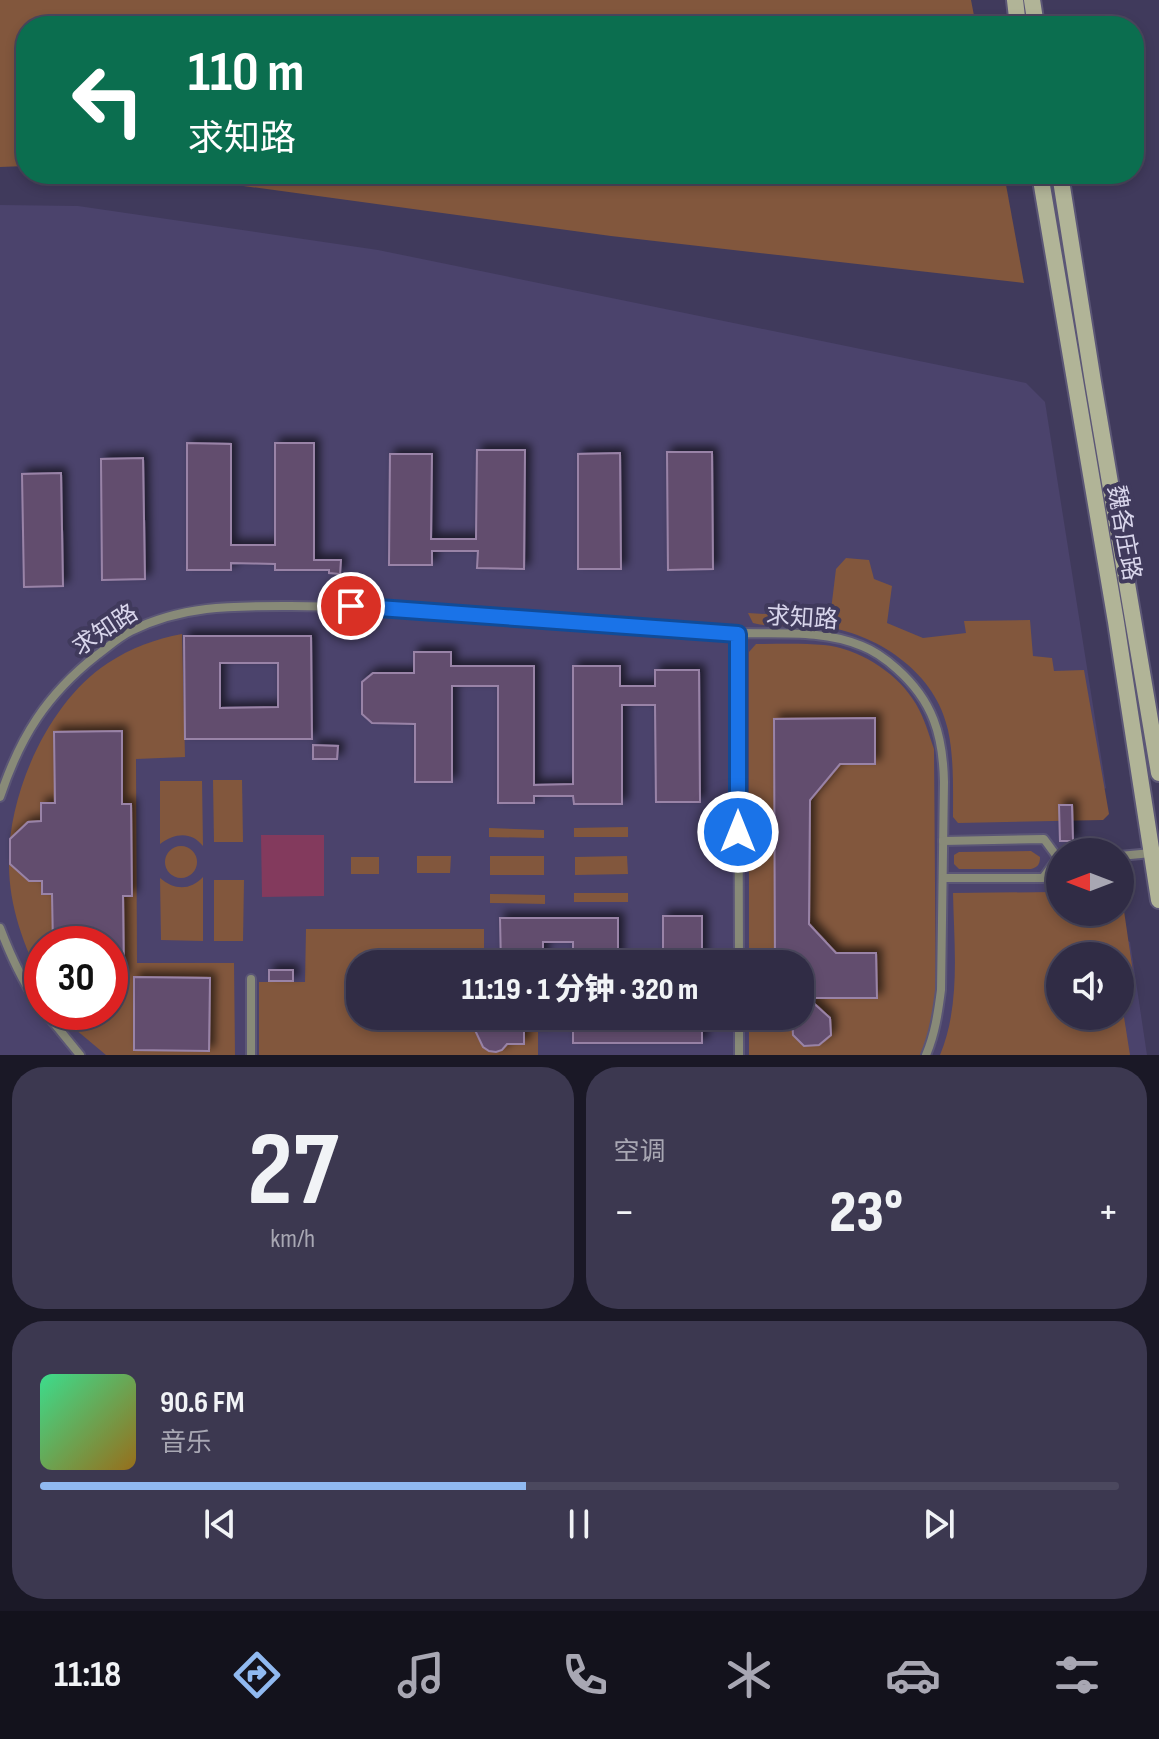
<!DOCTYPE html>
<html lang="zh">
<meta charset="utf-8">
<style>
:root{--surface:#302c45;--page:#3c3850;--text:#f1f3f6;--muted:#a8a7b3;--line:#4b485e;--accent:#90b9f0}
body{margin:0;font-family:"Sofia Sans Condensed","Noto Sans SC",sans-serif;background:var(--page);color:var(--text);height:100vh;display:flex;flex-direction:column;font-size:30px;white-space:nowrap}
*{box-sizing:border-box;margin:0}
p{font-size:26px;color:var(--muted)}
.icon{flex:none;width:44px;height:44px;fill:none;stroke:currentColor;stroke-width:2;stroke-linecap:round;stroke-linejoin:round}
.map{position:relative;height:1055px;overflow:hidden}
.panel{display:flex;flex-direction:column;gap:12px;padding:12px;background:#1a1826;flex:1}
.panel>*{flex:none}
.banner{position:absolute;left:16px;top:16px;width:1128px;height:168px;border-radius:32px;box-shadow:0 4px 12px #0003,0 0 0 2px var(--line);background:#0b6e4f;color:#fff;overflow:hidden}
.needle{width:52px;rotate:270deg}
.tools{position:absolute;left:1046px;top:838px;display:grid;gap:16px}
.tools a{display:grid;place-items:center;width:88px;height:88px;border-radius:50%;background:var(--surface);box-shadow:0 4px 12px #0003,0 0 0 2px var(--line);font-size:40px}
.speed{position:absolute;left:24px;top:926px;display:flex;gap:16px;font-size:40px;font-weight:700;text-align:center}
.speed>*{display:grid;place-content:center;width:104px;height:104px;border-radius:50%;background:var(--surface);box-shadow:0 4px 12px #0003,0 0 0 2px var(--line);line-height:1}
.speed .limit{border:12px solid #d22;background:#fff;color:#111}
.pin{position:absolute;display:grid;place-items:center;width:68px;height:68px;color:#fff;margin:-34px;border:4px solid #fff;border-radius:50%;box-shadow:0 2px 8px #0007}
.me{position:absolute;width:88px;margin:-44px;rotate:0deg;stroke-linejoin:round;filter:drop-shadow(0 0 6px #0008)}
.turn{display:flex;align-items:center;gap:28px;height:168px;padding:0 40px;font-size:36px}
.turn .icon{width:104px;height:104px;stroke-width:2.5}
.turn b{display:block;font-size:56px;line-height:68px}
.big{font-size:60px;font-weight:800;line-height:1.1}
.panel .widget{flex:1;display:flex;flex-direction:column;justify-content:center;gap:12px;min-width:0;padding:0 28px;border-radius:32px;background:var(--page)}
.panel .dial{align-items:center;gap:0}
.dial b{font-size:104px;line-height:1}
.song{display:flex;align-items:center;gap:24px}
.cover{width:96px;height:96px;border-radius:12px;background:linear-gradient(135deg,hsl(150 70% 55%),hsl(40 70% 35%))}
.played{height:8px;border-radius:4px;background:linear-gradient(90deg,var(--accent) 45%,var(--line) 45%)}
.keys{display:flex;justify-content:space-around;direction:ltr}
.heat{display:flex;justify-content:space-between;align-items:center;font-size:44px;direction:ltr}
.panel .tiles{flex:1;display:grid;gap:12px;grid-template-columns:1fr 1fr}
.widget:last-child{grid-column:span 2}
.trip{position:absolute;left:346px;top:950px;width:468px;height:80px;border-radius:32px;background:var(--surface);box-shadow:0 4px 12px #0003,0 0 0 2px var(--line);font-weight:800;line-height:80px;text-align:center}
.dock{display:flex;height:128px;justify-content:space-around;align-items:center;background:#13121c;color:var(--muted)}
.dock .icon{width:56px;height:56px}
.dock .current{color:var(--accent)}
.dock b{font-size:36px;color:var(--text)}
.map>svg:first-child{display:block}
.built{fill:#4b436c;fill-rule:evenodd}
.green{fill:#82573d;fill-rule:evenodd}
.water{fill:#833a5d}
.building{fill:#624d6e;stroke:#9983a7;stroke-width:2;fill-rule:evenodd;filter:url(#shadow)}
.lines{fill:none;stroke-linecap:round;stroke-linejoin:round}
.street-casing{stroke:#5b5676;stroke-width:12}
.secondary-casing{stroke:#5b5676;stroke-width:20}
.street{stroke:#888a78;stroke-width:8}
.secondary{stroke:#b1b497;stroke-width:16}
.route-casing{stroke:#114b97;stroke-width:20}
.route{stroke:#1a73e8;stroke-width:14}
.labels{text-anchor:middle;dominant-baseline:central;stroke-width:8;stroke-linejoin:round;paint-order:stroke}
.street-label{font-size:24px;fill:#d8d5eb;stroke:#403a5c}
</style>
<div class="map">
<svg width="1159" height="1055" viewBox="0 0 1159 1055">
<defs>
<filter id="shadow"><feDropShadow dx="5" dy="-5" stdDeviation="4" flood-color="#0009"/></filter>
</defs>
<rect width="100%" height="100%" fill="#403a5c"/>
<path class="built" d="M0,205L78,206L378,250L1026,383L1045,402L1106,788L1069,809L1070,852H1060V912H1077L1130,942L1147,1055H0ZM42,944H110V1012H42ZM1060,956H1120V1016H1060ZM360,964H800V1016H360Z"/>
<g class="green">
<path d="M0,0H971L976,26H26V166L0,167Z"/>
<path d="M156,174H1004L1024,283L611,236Z"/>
<path d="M846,558L869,560L874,579L892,586L887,623L923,638L966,633L964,621L1030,620L1033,656L1052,658L1054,671L1084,670L1109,814L1103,820L958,823L953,817C953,788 954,758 948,730C936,674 881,636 827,627C803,624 776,629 753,623L748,613L830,618L836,569Z"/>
<path d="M182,634L185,757L136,759L137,963H234L235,1055H106L75,1029L61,1012H110V944H42V982C24,946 9,906 9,865C7,795 48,702 108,663C131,648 155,639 182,634Z"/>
<path d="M756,644C779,644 802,643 824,645C857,648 894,671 912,698C923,713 928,732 934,749L936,1016L922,1055H749V1016H800V964H749V652Z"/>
<path d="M213,780H242L243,842H214Z"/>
<path d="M160,781H202L203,846C191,831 175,833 160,844Z"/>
<path d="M628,827V837H574V828Z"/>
<path d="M489,828L544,830V838L489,837Z"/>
<circle cx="181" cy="862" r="16"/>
<path d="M1031,851L1040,857C1040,864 1038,867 1031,869H959L954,864V855L959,852Z"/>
<path d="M417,856H451L450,873H417Z"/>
<rect x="490" y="856" width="54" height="19"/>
<path d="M627,856L628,874L575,875V857Z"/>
<rect x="351" y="857" width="28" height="17"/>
<path d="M203,877V941L161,940L160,878C174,890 190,891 203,877Z"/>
<path d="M214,880H244L243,941H214Z"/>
<path d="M1056,892V902H1060V912H1120V904H1123L1135,986L1121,998L1130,1055H940C961,1005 954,945 953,893ZM1060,956H1120V1016H1060Z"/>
<rect x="574" y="893" width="54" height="9"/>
<path d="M490,894L545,895V904L490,903Z"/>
<path d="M306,929H484V964H360V1016H485L538,1020V1055H259V982H305Z"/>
</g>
<path class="water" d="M261,835H324V896L262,897Z"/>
<g class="building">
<path d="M187,443L231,444V545H275V443H314V560H341L340,574L329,573V570H275V564L231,563V570H187Z"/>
<path d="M477,450H525L524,569L477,568L478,551H432V565H389L390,454H432L431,539H476Z"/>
<path d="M667,452H712L713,569L668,570Z"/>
<path d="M620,453L621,569H578V454Z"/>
<path d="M143,458L145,579L102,580L101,459Z"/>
<path d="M61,473L63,586L24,587L22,474Z"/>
<path d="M184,636H311L312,739H185ZM220,663H278V707L220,708Z"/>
<path d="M414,652H451V666H534V785L573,784V666H620V686H655V670H699L700,802H656L655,705H622V804H574L573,796H534V803H498V686H452V782H415V724L372,723L362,714V682L373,673H414Z"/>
<path d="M875,718V764H840L810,800L809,924L836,953H876L877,998H808L830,1018L831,1035L819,1045L804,1046L793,1035L792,1016H800V964H775L774,719Z"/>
<path d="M122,731V804H131L132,896H123L124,978H110V944H53L52,894H42V881H29L10,864V839L28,822L41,821V803H55L54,732Z"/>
<path d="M313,745L338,746L337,759H313Z"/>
<path d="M1059,805H1072L1073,841H1060Z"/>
<rect x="663" y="916" width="39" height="48"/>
<path d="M500,918H618V964H573V942H543V964H501Z"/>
<rect x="269" y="970" width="24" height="11"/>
<path d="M134,977L210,978L209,1051L134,1050Z"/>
<path d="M473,1016H543V1030H524V1044H507L502,1050L496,1052L489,1051L483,1047L474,1028Z"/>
<rect x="573" y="1016" width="129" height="27"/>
</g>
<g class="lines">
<g class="street-casing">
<g id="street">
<path d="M738,634L739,964"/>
<path d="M0,797C20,737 46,695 97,655C108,647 119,637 131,631C183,605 234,606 291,606C347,606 403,610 460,614C546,619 632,625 719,632C765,636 818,627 862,646C875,651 887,660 897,669C933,701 943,735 944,782L941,990C938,1013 935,1034 926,1055"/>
<path d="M943,841L1044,839L1058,858"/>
<path d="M1120,856L1151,853"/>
<path d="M943,878H1043L1058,858"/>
<path d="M0,928C11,957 23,984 42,1009"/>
<path d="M45,1012L80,1055"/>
<path d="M739,1016V1055"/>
<path d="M251,1055V979"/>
</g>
</g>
<g class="secondary-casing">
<g id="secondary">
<path d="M1015,0L1018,26"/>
<path d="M1032,0L1036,26"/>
<path d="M1040,174L1116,622L1159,900"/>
<path d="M1060,174L1093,382L1159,773"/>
</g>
</g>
<use href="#street" class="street"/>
<use href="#secondary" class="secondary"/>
</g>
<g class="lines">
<g class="route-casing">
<path id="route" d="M351,606L738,634V832"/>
</g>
<use href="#route" class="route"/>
</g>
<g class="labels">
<g class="street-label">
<text transform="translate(1124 533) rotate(80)">魏各庄路</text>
<text transform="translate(802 618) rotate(4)">求知路</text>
<text transform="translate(105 630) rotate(-33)">求知路</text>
</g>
</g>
</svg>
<div class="tools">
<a><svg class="needle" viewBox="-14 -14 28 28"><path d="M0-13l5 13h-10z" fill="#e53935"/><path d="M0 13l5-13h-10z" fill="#a8a7b3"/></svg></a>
<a><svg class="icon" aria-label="sound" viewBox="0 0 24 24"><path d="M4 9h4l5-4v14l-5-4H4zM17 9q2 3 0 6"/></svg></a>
</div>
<div class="speed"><div class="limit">30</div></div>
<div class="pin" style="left:351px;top:606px;background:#d93025"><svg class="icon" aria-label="arrive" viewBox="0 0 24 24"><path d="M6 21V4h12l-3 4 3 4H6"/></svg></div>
<svg class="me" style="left:738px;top:832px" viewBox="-20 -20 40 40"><circle r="17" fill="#1a73e8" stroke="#fff" stroke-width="3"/><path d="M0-11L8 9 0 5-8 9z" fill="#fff"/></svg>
<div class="trip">11:19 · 1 分钟 · 320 m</div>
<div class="banner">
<div class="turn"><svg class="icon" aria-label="left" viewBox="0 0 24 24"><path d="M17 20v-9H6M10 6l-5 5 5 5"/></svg><div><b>110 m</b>求知路</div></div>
</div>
</div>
<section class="panel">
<div class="tiles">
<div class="widget dial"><b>27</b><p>km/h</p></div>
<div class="widget"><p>空调</p>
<div class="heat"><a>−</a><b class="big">23°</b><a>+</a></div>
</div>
<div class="widget">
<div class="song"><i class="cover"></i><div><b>90.6 FM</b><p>音乐</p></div></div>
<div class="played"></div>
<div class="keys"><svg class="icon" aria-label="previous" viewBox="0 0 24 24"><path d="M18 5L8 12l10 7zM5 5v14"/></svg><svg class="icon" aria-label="pause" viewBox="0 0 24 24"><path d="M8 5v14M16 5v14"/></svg><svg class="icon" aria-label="next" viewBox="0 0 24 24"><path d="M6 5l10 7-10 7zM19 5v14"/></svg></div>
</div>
</div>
</section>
<nav class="dock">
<b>11:18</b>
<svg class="icon current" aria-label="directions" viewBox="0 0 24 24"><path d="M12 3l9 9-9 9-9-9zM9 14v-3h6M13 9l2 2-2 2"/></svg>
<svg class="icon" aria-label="music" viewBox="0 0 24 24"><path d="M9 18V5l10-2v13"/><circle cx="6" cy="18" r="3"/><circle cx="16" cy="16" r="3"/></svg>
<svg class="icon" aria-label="phone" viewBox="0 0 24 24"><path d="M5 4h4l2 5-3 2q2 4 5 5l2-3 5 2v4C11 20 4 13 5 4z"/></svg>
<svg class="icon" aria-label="climate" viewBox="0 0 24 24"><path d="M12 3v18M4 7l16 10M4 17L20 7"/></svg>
<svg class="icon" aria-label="car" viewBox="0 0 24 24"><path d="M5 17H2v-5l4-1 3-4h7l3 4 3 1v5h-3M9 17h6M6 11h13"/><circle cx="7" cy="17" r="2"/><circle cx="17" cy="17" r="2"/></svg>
<svg class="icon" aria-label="filters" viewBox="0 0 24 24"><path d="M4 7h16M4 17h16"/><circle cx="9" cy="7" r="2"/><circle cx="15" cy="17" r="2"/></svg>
</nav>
